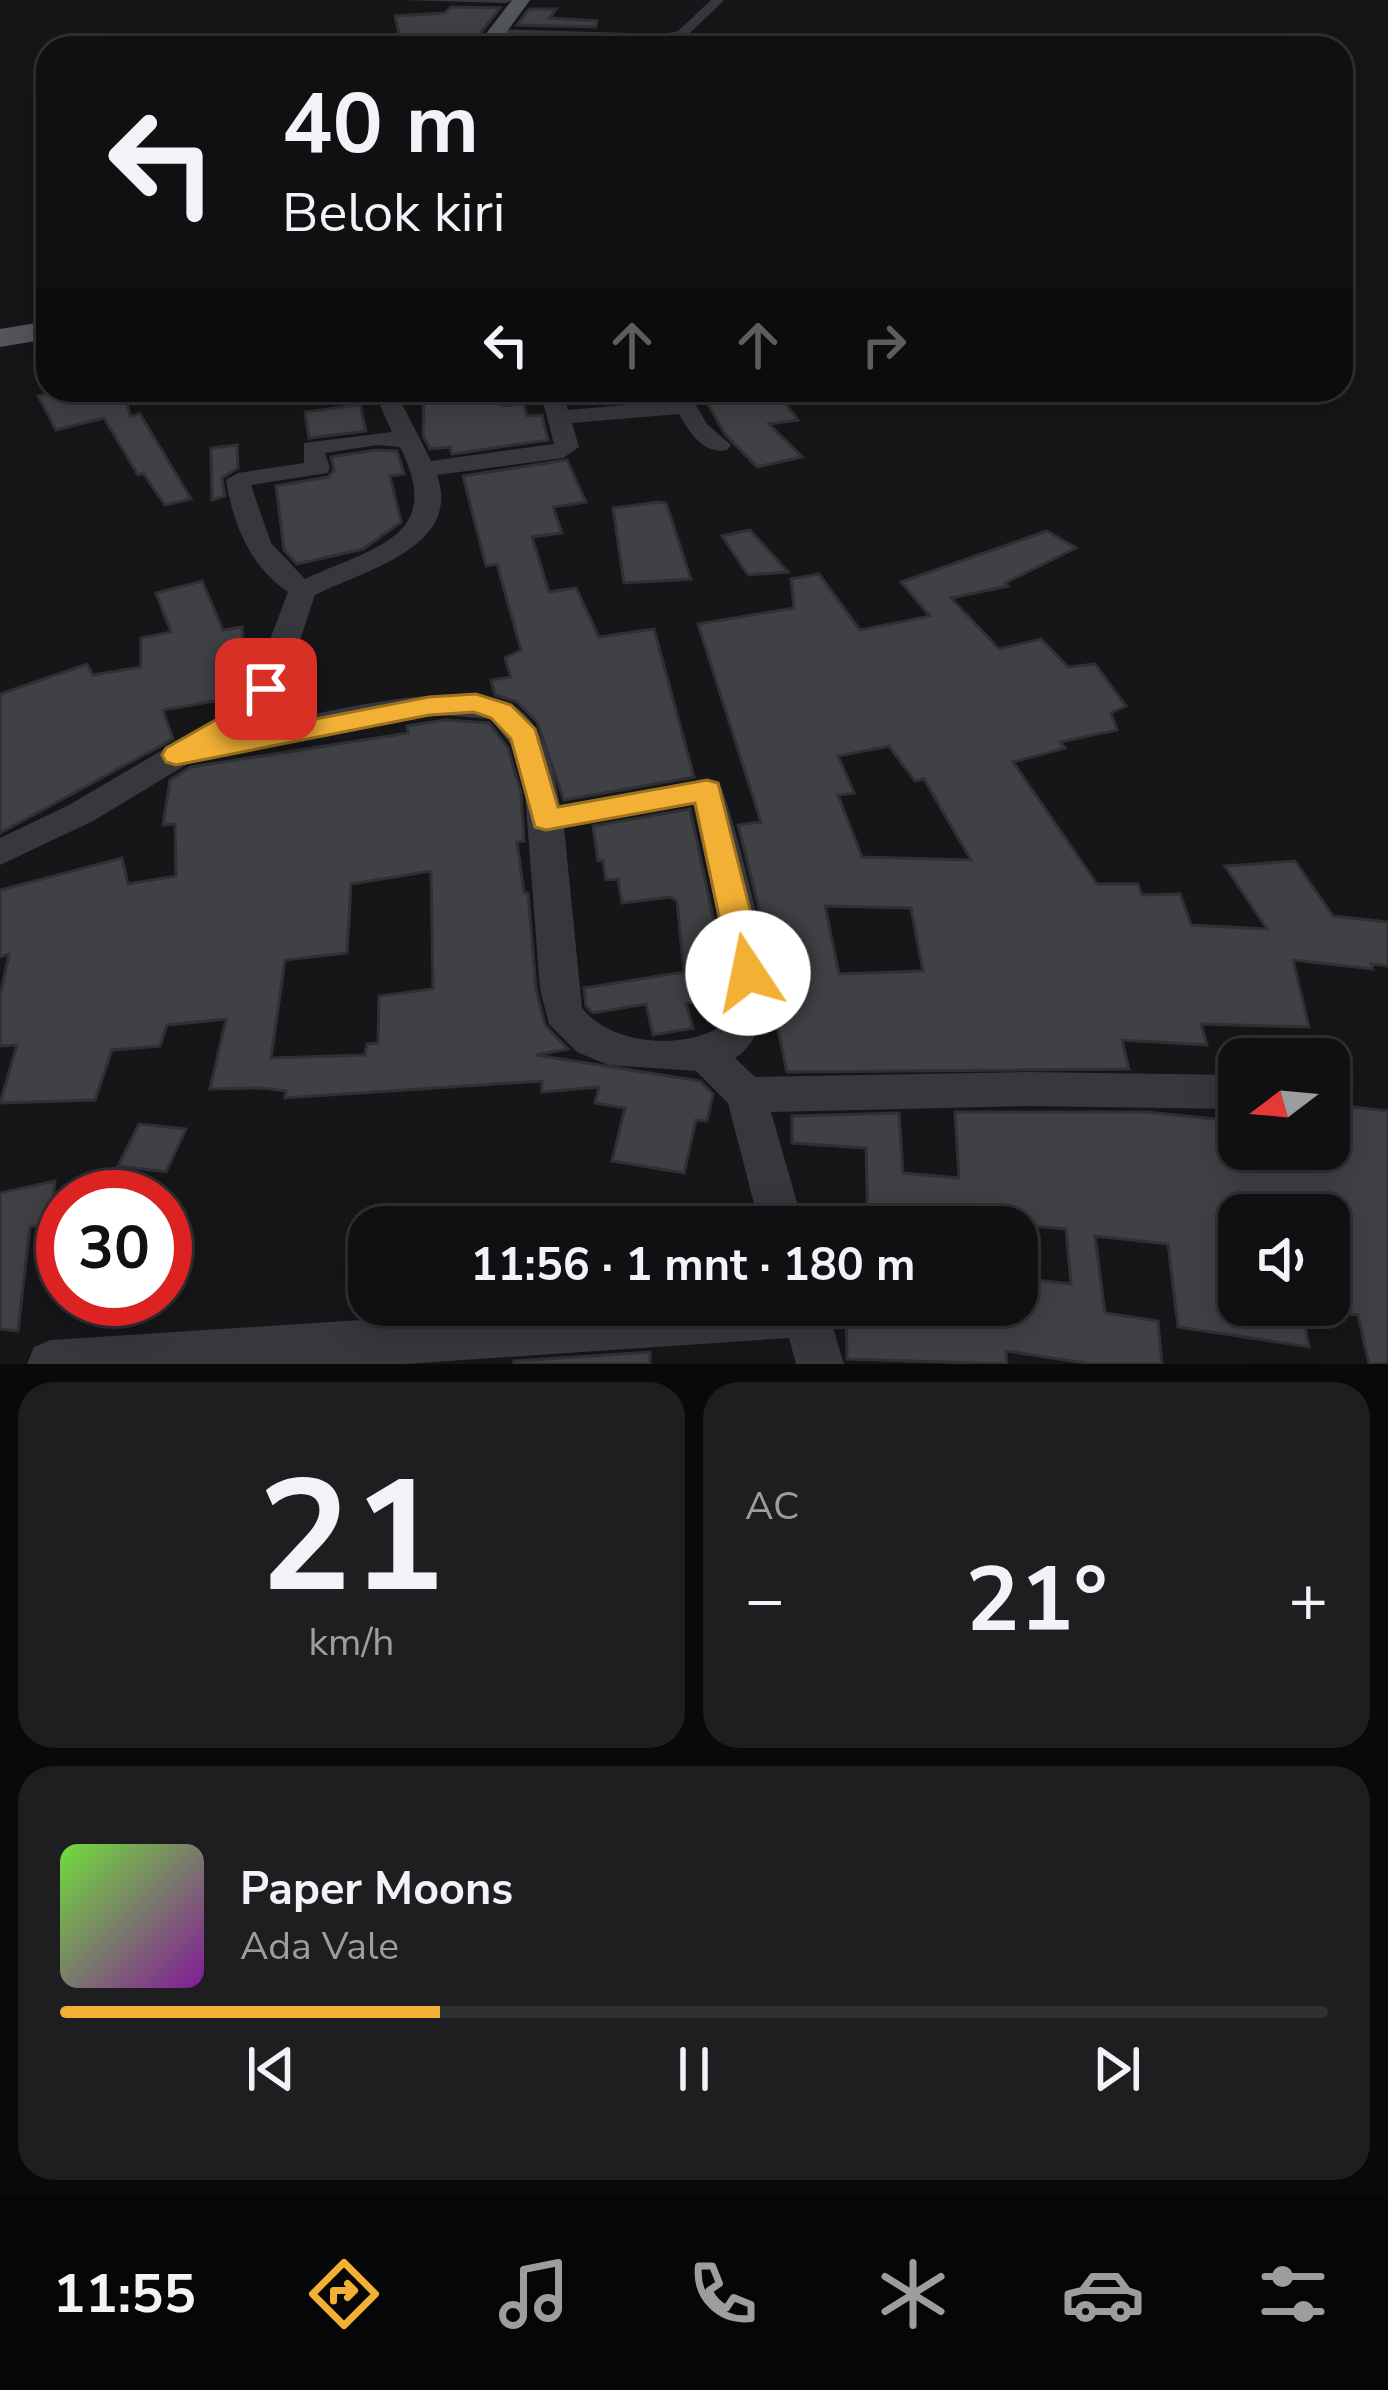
<!DOCTYPE html>
<html lang="id">
<meta charset="utf-8">
<style>
:root{--surface:#101012;--page:#1e1e20;--text:#f1f3f6;--muted:#9c9d9f;--line:#303032;--accent:#f2b134}
body{margin:0;font-family:"Nunito Sans",sans-serif;background:var(--page);color:var(--text);height:100vh;display:flex;flex-direction:column;font-size:45px;white-space:nowrap}
*{box-sizing:border-box;margin:0}
p{font-size:39px;color:var(--muted)}
.icon{flex:none;width:66px;height:66px;fill:none;stroke:currentColor;stroke-width:2;stroke-linecap:round;stroke-linejoin:round}
.map{position:relative;height:1364px;overflow:hidden}
.side{display:flex;flex-direction:column;gap:18px;padding:18px;background:#09090a;flex:1}
.side>*{flex:none}
.hud{position:absolute;left:36px;top:36px;width:1317px;height:366px;border-radius:36px;box-shadow:0 6px 30px #0003,0 0 0 3px var(--line);background:#101012;color:var(--text);overflow:hidden}
.needle{width:78px;rotate:254deg}
.controls{position:absolute;left:1218px;top:1038px;display:grid;gap:24px}
.controls a{display:grid;place-items:center;width:132px;height:132px;border-radius:24px;background:var(--surface);box-shadow:0 6px 30px #0003,0 0 0 3px var(--line);font-size:60px}
.speed{position:absolute;left:36px;top:1170px;display:flex;gap:24px;font-size:60px;font-weight:700;text-align:center}
.speed>*{display:grid;place-content:center;width:156px;height:156px;border-radius:50%;background:var(--surface);box-shadow:0 6px 30px #0003,0 0 0 3px var(--line);line-height:1}
.speed .limit{border:18px solid #d22;background:#fff;color:#111}
.pin{position:absolute;display:grid;place-items:center;width:102px;height:102px;color:#fff;margin:-51px;border-radius:24px;box-shadow:0 6px 18px #0006}
.me{position:absolute;width:132px;margin:-66px;rotate:349deg;stroke-linejoin:round;filter:drop-shadow(0 0 9px #0008)}
.turn{display:flex;align-items:center;gap:42px;height:252px;padding:0 48px;font-size:54px}
.turn .icon{width:156px;height:156px;stroke-width:2.5}
.turn b{display:block;font-size:84px;line-height:102px}
.lanes{display:flex;align-items:center;height:114px;padding:0 48px;background:#0003;justify-content:center;gap:60px;direction:ltr}
.lanes .off{opacity:.35}
.big{font-size:90px;font-weight:700;line-height:1.1}
.side .widget{flex:1;display:flex;flex-direction:column;justify-content:center;gap:18px;min-width:0;padding:0 42px;border-radius:36px;background:var(--page)}
.side .dial{align-items:center;gap:0}
.dial b{font-size:156px;line-height:1}
.song{display:flex;align-items:center;gap:36px}
.cover{width:144px;height:144px;border-radius:18px;background:linear-gradient(135deg,hsl(100 70% 55%),hsl(290 70% 35%))}
.played{height:12px;border-radius:6px;background:linear-gradient(90deg,var(--accent) 30%,var(--line) 30%)}
.keys{display:flex;justify-content:space-around;direction:ltr}
.heat{display:flex;justify-content:space-between;align-items:center;font-size:66px;direction:ltr}
.side .tiles{flex:1;display:grid;gap:18px;grid-template-columns:1fr 1fr}
.widget:last-child{grid-column:span 2}
.trip{position:absolute;left:348px;top:1206px;width:690px;height:120px;border-radius:36px;background:var(--surface);box-shadow:0 6px 30px #0003,0 0 0 3px var(--line);font-weight:700;line-height:120px;text-align:center}
.tabs{display:flex;height:192px;justify-content:space-around;align-items:center;background:#060607;color:var(--muted)}
.tabs .icon{width:84px;height:84px}
.tabs .active{color:var(--accent)}
.tabs b{font-size:54px;color:var(--text)}
.map>svg:first-child{display:block}
.building{fill:#404145;stroke:#303034;stroke-width:3;fill-rule:evenodd}
.lines{fill:none;stroke-linecap:round;stroke-linejoin:round}
.street{fill:#37383d;fill-rule:evenodd}
.primary{fill:#53555c;fill-rule:evenodd}
.route{fill:#f2b134;stroke:#9d7322;stroke-width:3}
</style>
<div class="map">
<svg width="1388" height="1364" viewBox="0 0 1388 1364">
<rect width="100%" height="100%" fill="#161618"/>
<g class="building">
<path d="M451,7L500,8L469,48H402L395,16L445,13Z"/>
<path d="M529,9H556L550,18L597,21L596,27L517,25Z"/>
<path d="M64,390H124L130,416L140,414L191,499L165,505L143,473L138,475L104,418L56,430L38,396Z"/>
<path d="M500,390L502,406L523,404L527,416L542,415L548,440L452,454L450,447L430,449L423,436L424,391Z"/>
<path d="M700,390H775L798,420L769,424L802,457L757,467L725,434Z"/>
<path d="M360,405L366,431L309,438L305,412Z"/>
<path d="M237,445L238,468L222,478L225,496L212,500L211,448Z"/>
<path d="M377,450L397,451L400,461L404,474L390,476L401,522L363,549L297,564L284,550L276,486L328,477L334,470L331,457Z"/>
<path d="M567,460L586,502L553,507L562,533L532,537L549,592L576,588L599,637L654,629L694,777L564,800L537,722L517,702L495,695L491,680L511,677L505,658L521,650L497,564L486,566L463,476Z"/>
<path d="M658,502L666,503L691,579L624,583L613,508Z"/>
<path d="M750,530L788,572L748,575L722,536Z"/>
<path d="M1047,531L1076,548L1005,583L1008,586L951,598L999,649L1041,639L1068,667L1095,664L1126,706L1111,713L1117,730L1060,742L1065,748L1013,762L1097,884H1138L1142,895L1180,894L1191,925L1267,929L1225,866L1295,861L1333,916L1388,922V966L1371,964L1373,969L1293,960L1309,1027L1201,1024L1207,1045L1122,1040L1129,1069L787,1072L771,997L766,937L738,825L761,822L698,624L794,608L791,579L819,574L860,630L930,616L901,582ZM889,746L915,781L924,779L971,860L862,857L838,795L854,793L838,756ZM825,906L911,908L923,971L839,974Z"/>
<path d="M202,581L223,630L242,627L246,680L226,683V699L163,710L173,739L0,833V694L87,664L93,675L141,667V638L171,632L156,593Z"/>
<path d="M445,720L489,723L508,748L521,793L524,841L517,842L524,893H528L536,989L545,1025L568,1049L536,1055L700,1081L713,1094L707,1121L696,1120L684,1173L612,1161L625,1108L595,1103L599,1087L542,1092V1081L285,1098L286,1091L262,1088L210,1089L226,1019L167,1025L160,1046L112,1050L95,1100L0,1103L17,1045L0,1046V997L9,954L0,957V890L122,858L128,884L176,876L175,824L163,825L170,780L191,767L408,733L407,726ZM431,871L433,989L379,996L378,1043L367,1044L365,1055L271,1058L285,960L347,953L351,884Z"/>
<path d="M690,809L725,973L720,1000L686,1003L693,1028L653,1035L646,1004L593,1013L586,1006L584,988L684,972L677,901L670,897L622,903L618,879L606,880L603,860L598,861L593,826Z"/>
<path d="M1329,1104L1388,1111V1364H1369L1358,1315L1329,1312V1215H1239V1305H1301L1309,1347L1178,1327L1168,1244L1095,1236L1105,1313L1158,1321L1162,1364H1091L1006,1351L1007,1364L847,1359L846,1307L955,1315L954,1305H1031L1029,1279L1071,1284L1066,1229L987,1222V1227H868L866,1148L792,1143V1116L899,1113L903,1173L959,1178L955,1112H1146L1225,1120L1231,1149H1329Z"/>
<path d="M139,1124L186,1129L166,1172L118,1166Z"/>
<path d="M55,1181L50,1223L30,1227L18,1331L0,1329V1193Z"/>
<path d="M650,1352V1364H514V1361Z"/>
</g>
<g class="lines">
<g class="street">
<path d="M404,0H512L506,3Z"/>
<path d="M711,0H724L686,37L664,42L489,33L495,29L664,34L678,31Z"/>
<path d="M373,390H395L431,461L554,444L540,390H562L568,410L671,401L665,390H687L707,424L731,445L727,450C704,455 689,432 679,414L572,423L579,447L563,458L437,475C463,548 362,571 315,595C298,642 287,703 242,731C303,717 461,675 514,706C545,724 554,774 560,805L707,779L719,782C729,799 768,953 768,975C768,1005 761,1042 735,1058L755,1077L1025,1072L1239,1075V1109L1025,1106L771,1112L804,1227H760L728,1103L696,1071L608,1065L577,1052L549,1024L540,989L525,792L512,746L491,719L441,715L395,721L189,763L93,821L0,865V838L69,805L234,708L252,687L288,592C250,566 233,524 226,480L238,473L304,463V443L392,432ZM377,445L400,447C446,538 373,547 305,579L271,543L251,485L327,473L330,468L325,453ZM693,804L730,973L720,1027C681,1050 611,1045 582,1008L564,827Z"/>
<path d="M593,1305H826L844,1364H796L789,1338L404,1364H27L34,1347L51,1340Z"/>
</g>
<g class="primary">
<path d="M512,0H530L495,48H475Z"/>
<path d="M48,321V339L0,347V329Z"/>
</g>
</g>
<path class="route" d="M266,680L280,689L255,722L233,735L429,697L476,694L511,705L535,729L558,807L707,780L718,783L766,973L761,983H736L731,973L695,803L546,830L535,827L511,739L491,718L474,712L429,715L176,765L166,762L162,755L166,748L235,709L257,683Z"/>
</svg>
<div class="controls">
<a><svg class="needle" viewBox="-14 -14 28 28"><path d="M0-13l5 13h-10z" fill="#e53935"/><path d="M0 13l5-13h-10z" fill="#9c9d9f"/></svg></a>
<a><svg class="icon" aria-label="sound" viewBox="0 0 24 24"><path d="M4 9h4l5-4v14l-5-4H4zM17 9q2 3 0 6"/></svg></a>
</div>
<div class="speed"><div class="limit">30</div></div>
<div class="pin" style="left:266px;top:689px;background:#d93025"><svg class="icon" aria-label="arrive" viewBox="0 0 24 24"><path d="M6 21V4h12l-3 4 3 4H6"/></svg></div>
<svg class="me" style="left:748px;top:973px" viewBox="-20 -20 40 40"><circle r="19" fill="#fff"/><path d="M0-13L10 11 0 6-10 11z" fill="#f2b134"/></svg>
<div class="trip">11:56 · 1 mnt · 180 m</div>
<div class="hud">
<div class="turn"><svg class="icon" aria-label="left" viewBox="0 0 24 24"><path d="M17 20v-9H6M10 6l-5 5 5 5"/></svg><div><b>40 m</b>Belok kiri</div></div>
<div class="lanes"><svg class="icon" aria-label="left" viewBox="0 0 24 24"><path d="M17 20v-9H6M10 6l-5 5 5 5"/></svg><svg class="icon off" aria-label="ahead" viewBox="0 0 24 24"><path d="M12 20V5M6 11l6-6 6 6"/></svg><svg class="icon off" aria-label="ahead" viewBox="0 0 24 24"><path d="M12 20V5M6 11l6-6 6 6"/></svg><svg class="icon off" aria-label="right" viewBox="0 0 24 24"><path d="M7 20v-9h11M14 6l5 5-5 5"/></svg></div>
</div>
</div>
<section class="side">
<div class="tiles">
<div class="widget dial"><b>21</b><p>km/h</p></div>
<div class="widget"><p>AC</p>
<div class="heat"><a>−</a><b class="big">21°</b><a>+</a></div>
</div>
<div class="widget">
<div class="song"><i class="cover"></i><div><b>Paper Moons</b><p>Ada Vale</p></div></div>
<div class="played"></div>
<div class="keys"><svg class="icon" aria-label="previous" viewBox="0 0 24 24"><path d="M18 5L8 12l10 7zM5 5v14"/></svg><svg class="icon" aria-label="pause" viewBox="0 0 24 24"><path d="M8 5v14M16 5v14"/></svg><svg class="icon" aria-label="next" viewBox="0 0 24 24"><path d="M6 5l10 7-10 7zM19 5v14"/></svg></div>
</div>
</div>
</section>
<nav class="tabs">
<b>11:55</b>
<svg class="icon active" aria-label="directions" viewBox="0 0 24 24"><path d="M12 3l9 9-9 9-9-9zM9 14v-3h6M13 9l2 2-2 2"/></svg>
<svg class="icon" aria-label="music" viewBox="0 0 24 24"><path d="M9 18V5l10-2v13"/><circle cx="6" cy="18" r="3"/><circle cx="16" cy="16" r="3"/></svg>
<svg class="icon" aria-label="phone" viewBox="0 0 24 24"><path d="M5 4h4l2 5-3 2q2 4 5 5l2-3 5 2v4C11 20 4 13 5 4z"/></svg>
<svg class="icon" aria-label="climate" viewBox="0 0 24 24"><path d="M12 3v18M4 7l16 10M4 17L20 7"/></svg>
<svg class="icon" aria-label="car" viewBox="0 0 24 24"><path d="M5 17H2v-5l4-1 3-4h7l3 4 3 1v5h-3M9 17h6M6 11h13"/><circle cx="7" cy="17" r="2"/><circle cx="17" cy="17" r="2"/></svg>
<svg class="icon" aria-label="filters" viewBox="0 0 24 24"><path d="M4 7h16M4 17h16"/><circle cx="9" cy="7" r="2"/><circle cx="15" cy="17" r="2"/></svg>
</nav>
